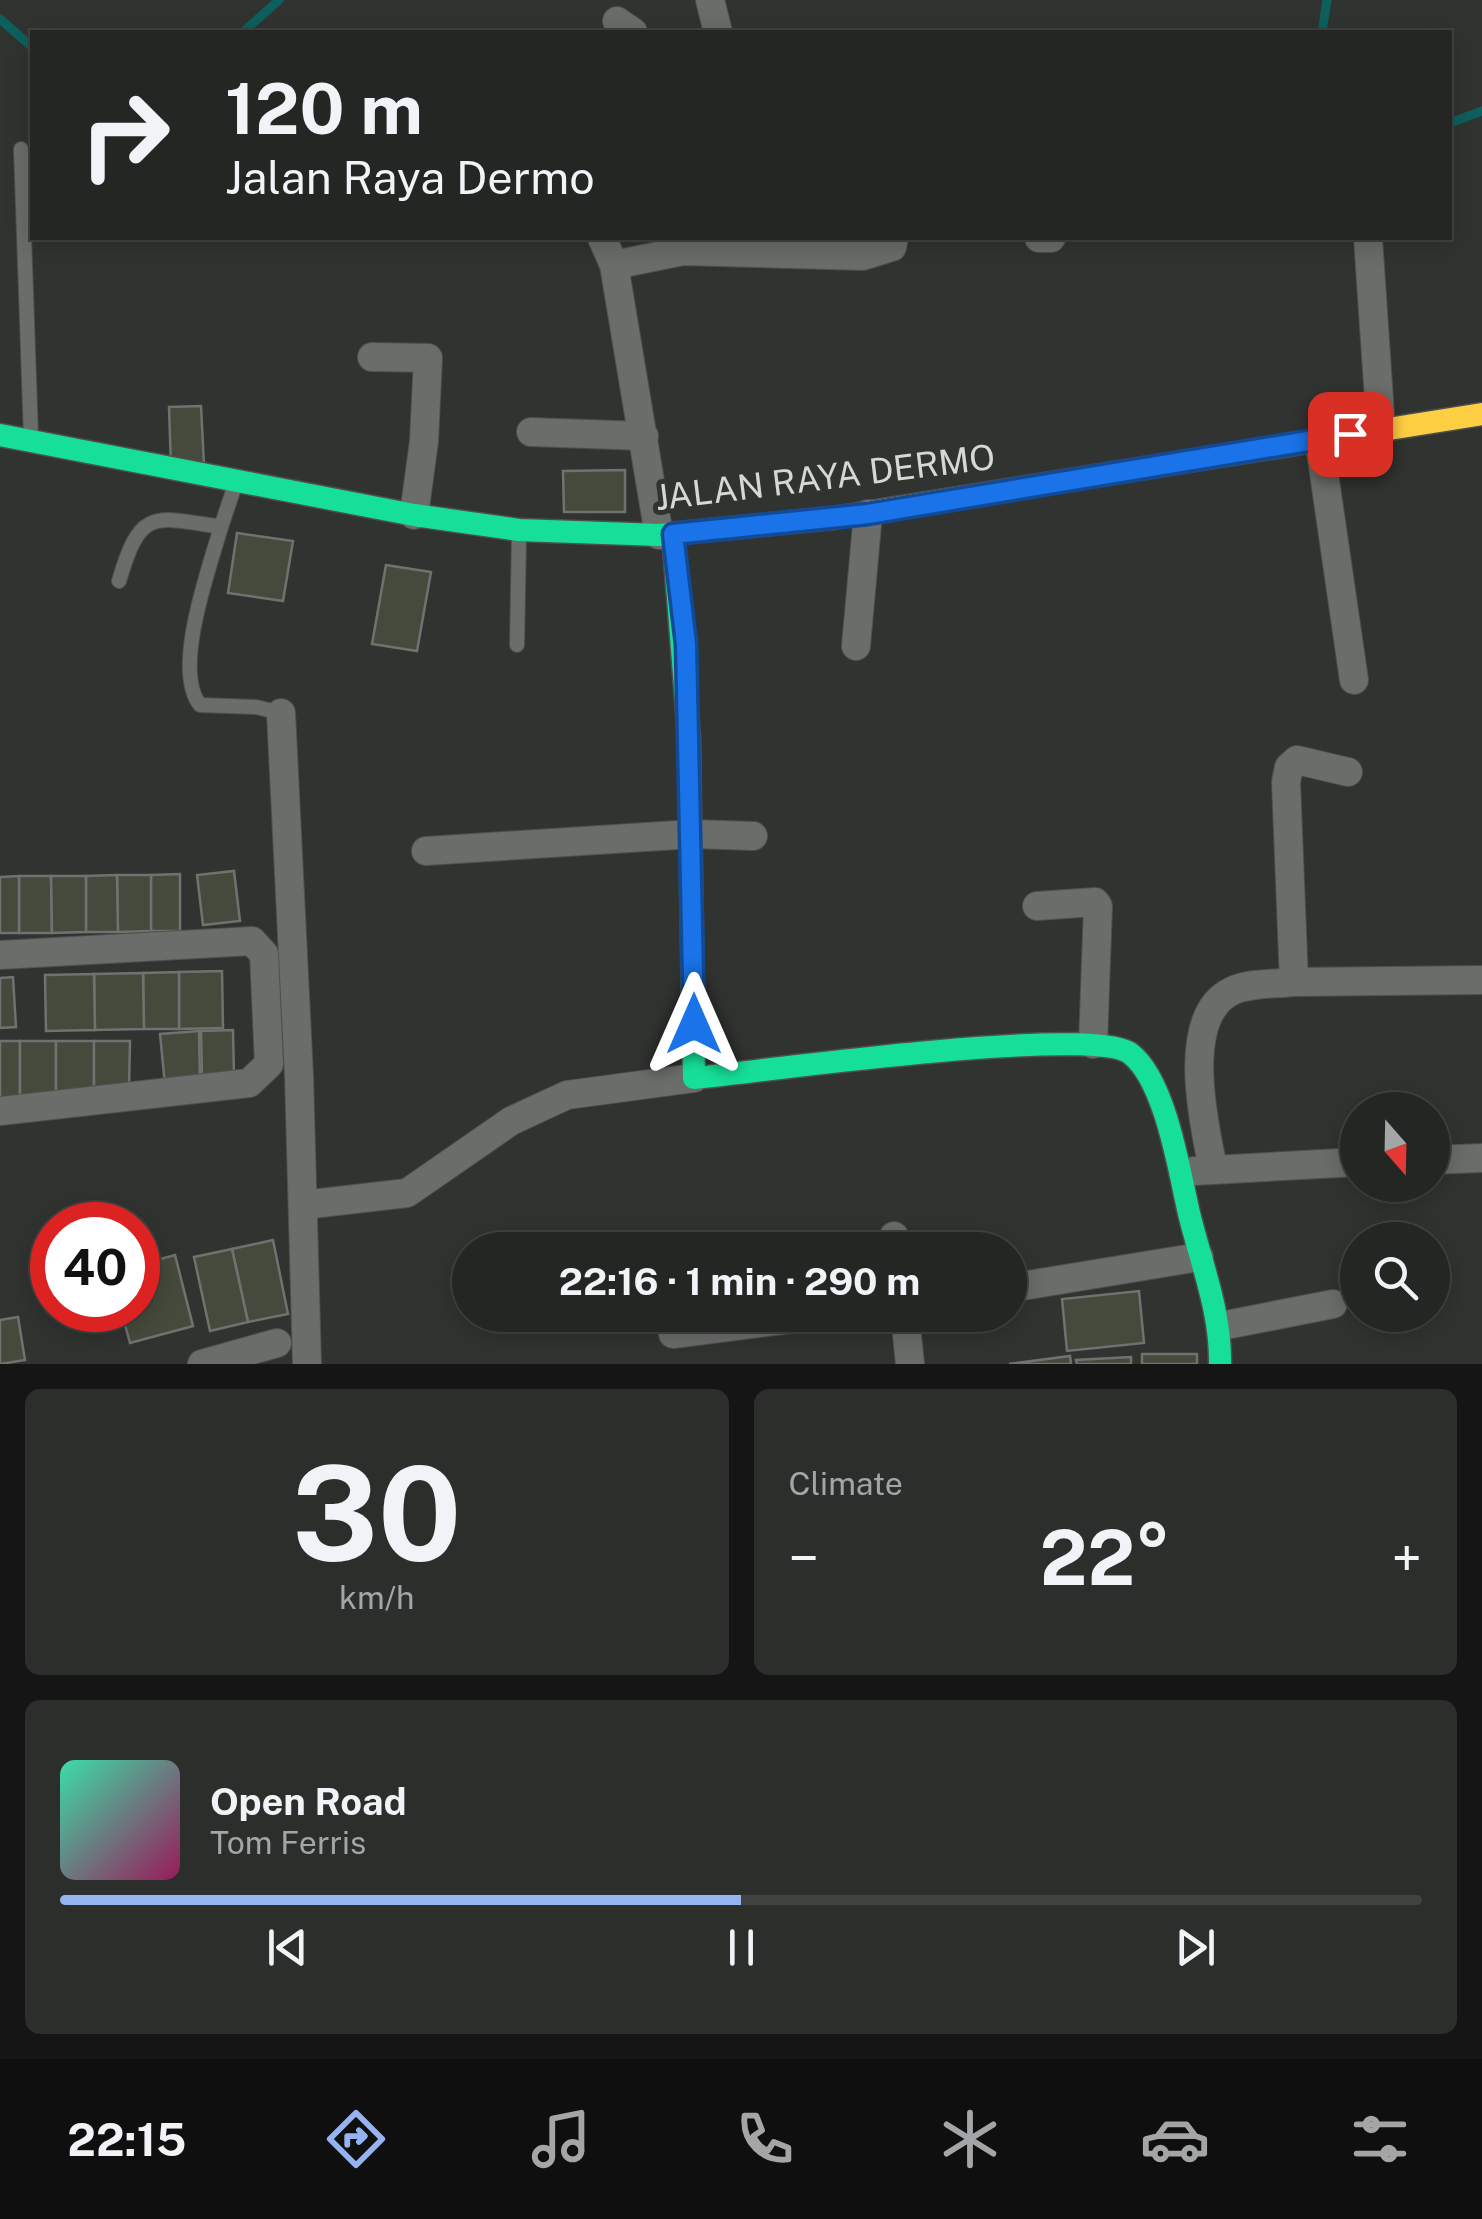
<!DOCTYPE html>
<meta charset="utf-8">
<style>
:root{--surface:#242624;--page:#2c2e2c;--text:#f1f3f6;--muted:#a3a5a6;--line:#414341;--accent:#95b2f1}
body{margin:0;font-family:"Public Sans",sans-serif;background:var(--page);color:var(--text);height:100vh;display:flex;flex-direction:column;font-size:38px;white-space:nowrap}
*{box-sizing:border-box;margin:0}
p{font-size:32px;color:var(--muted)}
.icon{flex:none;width:55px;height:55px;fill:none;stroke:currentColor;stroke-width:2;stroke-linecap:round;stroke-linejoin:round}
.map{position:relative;height:1364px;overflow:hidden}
.sheet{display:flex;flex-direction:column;gap:25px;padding:25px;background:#141514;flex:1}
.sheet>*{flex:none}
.hud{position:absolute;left:30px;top:30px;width:1422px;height:210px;border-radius:0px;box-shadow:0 5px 25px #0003,0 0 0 2px var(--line);background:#242624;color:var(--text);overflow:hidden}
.needle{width:65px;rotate:160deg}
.controls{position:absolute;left:1340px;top:1092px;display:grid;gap:20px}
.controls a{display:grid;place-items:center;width:110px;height:110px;border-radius:50%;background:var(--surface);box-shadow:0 5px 25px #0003,0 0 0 2px var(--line);font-size:50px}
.speed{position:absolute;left:30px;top:1202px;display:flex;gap:20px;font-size:50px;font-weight:700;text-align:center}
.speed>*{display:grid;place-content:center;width:130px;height:130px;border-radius:50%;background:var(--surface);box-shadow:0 5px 25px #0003,0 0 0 2px var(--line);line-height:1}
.speed .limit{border:15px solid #d22;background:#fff;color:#111}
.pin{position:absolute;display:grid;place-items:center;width:85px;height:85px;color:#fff;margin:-42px;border-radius:20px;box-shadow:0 5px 15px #0006}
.me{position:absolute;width:110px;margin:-55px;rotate:0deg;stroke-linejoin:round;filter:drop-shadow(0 0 8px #0008)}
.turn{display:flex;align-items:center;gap:35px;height:210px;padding:0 30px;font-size:45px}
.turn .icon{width:130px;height:130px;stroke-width:2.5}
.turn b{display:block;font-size:70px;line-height:85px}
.big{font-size:75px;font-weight:700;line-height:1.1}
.sheet .widget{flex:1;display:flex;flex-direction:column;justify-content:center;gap:15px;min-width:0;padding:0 35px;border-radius:15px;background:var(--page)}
.sheet .dial{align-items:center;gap:0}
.dial b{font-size:130px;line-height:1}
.song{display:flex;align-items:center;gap:30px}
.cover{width:120px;height:120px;border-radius:15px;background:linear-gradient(135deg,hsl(160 70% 55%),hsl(330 70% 35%))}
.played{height:10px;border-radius:5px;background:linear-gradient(90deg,var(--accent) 50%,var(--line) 50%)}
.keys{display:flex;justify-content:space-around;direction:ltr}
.heat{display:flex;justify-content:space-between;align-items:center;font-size:55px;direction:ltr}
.sheet .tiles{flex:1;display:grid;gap:25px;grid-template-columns:1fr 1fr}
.widget:last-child{grid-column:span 2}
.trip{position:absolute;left:452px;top:1232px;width:575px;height:100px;border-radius:50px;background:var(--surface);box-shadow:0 5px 25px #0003,0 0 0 2px var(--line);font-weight:700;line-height:100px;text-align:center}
.menu{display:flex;height:160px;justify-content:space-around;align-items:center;background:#0e0f0e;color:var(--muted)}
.menu .icon{width:70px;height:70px}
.menu .on{color:var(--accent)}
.menu b{font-size:45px;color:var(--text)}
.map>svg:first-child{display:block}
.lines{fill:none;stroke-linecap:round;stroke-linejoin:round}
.stream{stroke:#0d605d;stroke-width:9}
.building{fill:#464a3c;stroke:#70726f;stroke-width:2.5}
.lane-casing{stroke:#4e504e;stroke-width:16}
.street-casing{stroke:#4e504e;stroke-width:30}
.fast-casing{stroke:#4e504e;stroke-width:25}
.slow-casing{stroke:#4e504e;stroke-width:25}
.lane{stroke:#6b6d6b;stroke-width:14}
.street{stroke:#6b6d6b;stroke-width:28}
.fast{stroke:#16e098;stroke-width:22}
.slow{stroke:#ffcf43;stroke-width:22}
.route-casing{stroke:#114b97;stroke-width:25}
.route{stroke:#1a73e8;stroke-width:18}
.labels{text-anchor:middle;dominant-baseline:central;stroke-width:10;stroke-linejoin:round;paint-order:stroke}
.street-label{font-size:35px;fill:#d5d8d5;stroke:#2f342f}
</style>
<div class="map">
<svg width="1482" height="1364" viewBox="0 0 1482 1364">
<rect width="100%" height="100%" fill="#303330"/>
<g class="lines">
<g class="stream">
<path d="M0,19L32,47"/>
<path d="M243,32L279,0"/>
<path d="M1322,32L1327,0"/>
<path d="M1450,123L1482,111"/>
</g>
</g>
<g class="building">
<path d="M201,406L204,465L171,467L169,407Z"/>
<path d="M625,470V512H564L563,471Z"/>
<path d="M237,533L293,541L283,601L228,593Z"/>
<path d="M386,565L431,572L417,651L372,644Z"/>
<path d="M234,871L240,921L203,925L197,875Z"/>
<path d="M180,874V931H151V875Z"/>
<path d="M117,875H151V931L118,932Z"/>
<path d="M117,875L118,932H86V876Z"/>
<path d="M19,876H51L52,933H19Z"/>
<path d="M19,876V933H0V877Z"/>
<path d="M51,876H86V932L52,933Z"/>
<path d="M222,971L223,1028L179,1029V972Z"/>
<path d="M179,972V1029H144L143,973Z"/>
<path d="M143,973L144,1029L95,1030L94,974Z"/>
<path d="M94,974L95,1030L46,1031L45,975Z"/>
<path d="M13,977L16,1027L0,1028V978Z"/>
<path d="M233,1030L234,1076H202L201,1031Z"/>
<path d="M199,1031L200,1083L165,1085L160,1034Z"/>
<rect x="0" y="1041" width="20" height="58"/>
<rect x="20" y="1041" width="36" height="58"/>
<rect x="56" y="1041" width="38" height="58"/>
<path d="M94,1041H130L129,1090L94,1099Z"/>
<path d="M273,1240L288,1314L248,1322L232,1249Z"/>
<path d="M232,1249L248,1322L210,1331L194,1257Z"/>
<path d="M175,1255L193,1326L130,1343L121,1310H138V1265Z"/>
<path d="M1139,1291L1144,1343L1067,1351L1062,1299Z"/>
<path d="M18,1317L25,1360L0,1364V1320Z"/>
<rect x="1142" y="1354" width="55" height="10"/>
<path d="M1070,1356L1071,1364H1009Z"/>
<path d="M1131,1357V1364H1077L1076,1360Z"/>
</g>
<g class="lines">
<g class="lane-casing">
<g id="lane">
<path d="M21,149L31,437"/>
<path d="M221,527C209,569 172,670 200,705L256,707L281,713"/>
<path d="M119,581C140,509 152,516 221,527L235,485"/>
<path d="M517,645L519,536"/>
</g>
</g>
<g class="street-casing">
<g id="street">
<path d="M710,0L718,32"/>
<path d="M617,21L633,32"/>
<path d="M602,238L614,265L659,535"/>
<path d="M1039,238H1051"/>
<path d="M1368,238L1381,429"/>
<path d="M614,265L683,251L863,256L892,247L894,238"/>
<path d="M372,357L428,358L424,441L414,515"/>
<path d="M531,432L644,436"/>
<path d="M1319,439L1354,680"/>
<path d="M856,646L868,514"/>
<path d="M281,713L299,1076L307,1364"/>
<path d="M426,851L693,834L753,836"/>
<path d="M1037,906L1095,902L1098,906L1093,1044"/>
<path d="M0,955L252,941L264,954L269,1064L249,1083L0,1111"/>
<path d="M1294,982L1482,980"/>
<path d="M1432,1160L1482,1158"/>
<path d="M1213,1168C1204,1125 1179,1016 1232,991C1248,983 1275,984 1294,982L1286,782L1289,767L1297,760L1348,772"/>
<path d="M1194,1171L1358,1162"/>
<path d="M303,1205L407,1193L511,1121L567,1095L694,1078"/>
<path d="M894,1236L896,1250"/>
<path d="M1010,1288L1199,1257"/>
<path d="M905,1315L910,1364"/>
<path d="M1221,1326L1333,1304"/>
<path d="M673,1334L823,1315"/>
<path d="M202,1364L277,1343"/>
</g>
</g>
<g class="fast-casing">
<g id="fast">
<path d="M0,435L414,515L519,530L659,535L833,518"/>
<path d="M673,534L689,738L694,1078C759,1072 1094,1024 1131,1054C1165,1081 1179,1169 1188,1209C1200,1261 1221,1310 1220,1364"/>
</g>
</g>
<g class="slow-casing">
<path id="slow" d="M833,518L1482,414"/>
</g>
<use href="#lane" class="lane"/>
<use href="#street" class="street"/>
<use href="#fast" class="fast"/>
<use href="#slow" class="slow"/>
</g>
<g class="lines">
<g class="route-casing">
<path id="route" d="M694,1024L686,644L673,534L868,514L1350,434"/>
</g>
<use href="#route" class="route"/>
</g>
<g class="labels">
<g class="street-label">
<text transform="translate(825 477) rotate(-7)">JALAN RAYA DERMO</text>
</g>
</g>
</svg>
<div class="controls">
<a><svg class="needle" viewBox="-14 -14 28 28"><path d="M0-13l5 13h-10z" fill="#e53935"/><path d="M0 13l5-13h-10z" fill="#a3a5a6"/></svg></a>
<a><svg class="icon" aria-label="search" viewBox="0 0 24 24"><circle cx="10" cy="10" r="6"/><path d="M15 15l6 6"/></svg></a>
</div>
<div class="speed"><div class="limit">40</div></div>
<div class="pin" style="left:1350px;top:434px;background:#d93025"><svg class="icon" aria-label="arrive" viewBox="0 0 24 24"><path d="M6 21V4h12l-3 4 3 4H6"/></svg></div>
<svg class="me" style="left:694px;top:1024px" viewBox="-20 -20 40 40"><path d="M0-17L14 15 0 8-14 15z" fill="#1a73e8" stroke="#fff" stroke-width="4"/></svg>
<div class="trip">22:16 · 1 min · 290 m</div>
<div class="hud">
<div class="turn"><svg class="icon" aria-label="right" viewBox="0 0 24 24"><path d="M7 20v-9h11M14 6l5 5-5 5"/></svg><div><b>120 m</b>Jalan Raya Dermo</div></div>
</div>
</div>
<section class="sheet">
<div class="tiles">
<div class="widget dial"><b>30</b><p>km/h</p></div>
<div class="widget"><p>Climate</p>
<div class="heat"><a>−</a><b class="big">22°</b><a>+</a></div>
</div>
<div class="widget">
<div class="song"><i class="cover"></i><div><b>Open Road</b><p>Tom Ferris</p></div></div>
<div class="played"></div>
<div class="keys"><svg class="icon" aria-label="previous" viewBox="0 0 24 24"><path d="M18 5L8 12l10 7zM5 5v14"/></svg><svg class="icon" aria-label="pause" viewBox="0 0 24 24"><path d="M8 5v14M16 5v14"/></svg><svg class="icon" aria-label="next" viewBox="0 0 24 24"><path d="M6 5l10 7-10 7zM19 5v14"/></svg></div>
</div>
</div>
</section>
<nav class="menu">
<b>22:15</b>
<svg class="icon on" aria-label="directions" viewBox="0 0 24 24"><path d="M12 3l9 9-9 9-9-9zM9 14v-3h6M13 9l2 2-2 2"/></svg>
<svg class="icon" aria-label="music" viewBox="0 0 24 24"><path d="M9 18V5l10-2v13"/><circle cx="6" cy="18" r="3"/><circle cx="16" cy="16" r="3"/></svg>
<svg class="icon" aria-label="phone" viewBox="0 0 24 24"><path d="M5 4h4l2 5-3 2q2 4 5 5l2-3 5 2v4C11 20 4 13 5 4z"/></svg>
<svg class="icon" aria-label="climate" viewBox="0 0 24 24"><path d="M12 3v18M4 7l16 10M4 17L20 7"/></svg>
<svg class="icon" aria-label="car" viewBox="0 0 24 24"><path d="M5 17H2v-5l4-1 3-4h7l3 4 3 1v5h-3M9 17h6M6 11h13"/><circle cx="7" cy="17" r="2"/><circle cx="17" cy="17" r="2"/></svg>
<svg class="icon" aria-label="filters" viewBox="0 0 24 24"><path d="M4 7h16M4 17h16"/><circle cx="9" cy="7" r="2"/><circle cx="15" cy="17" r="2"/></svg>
</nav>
